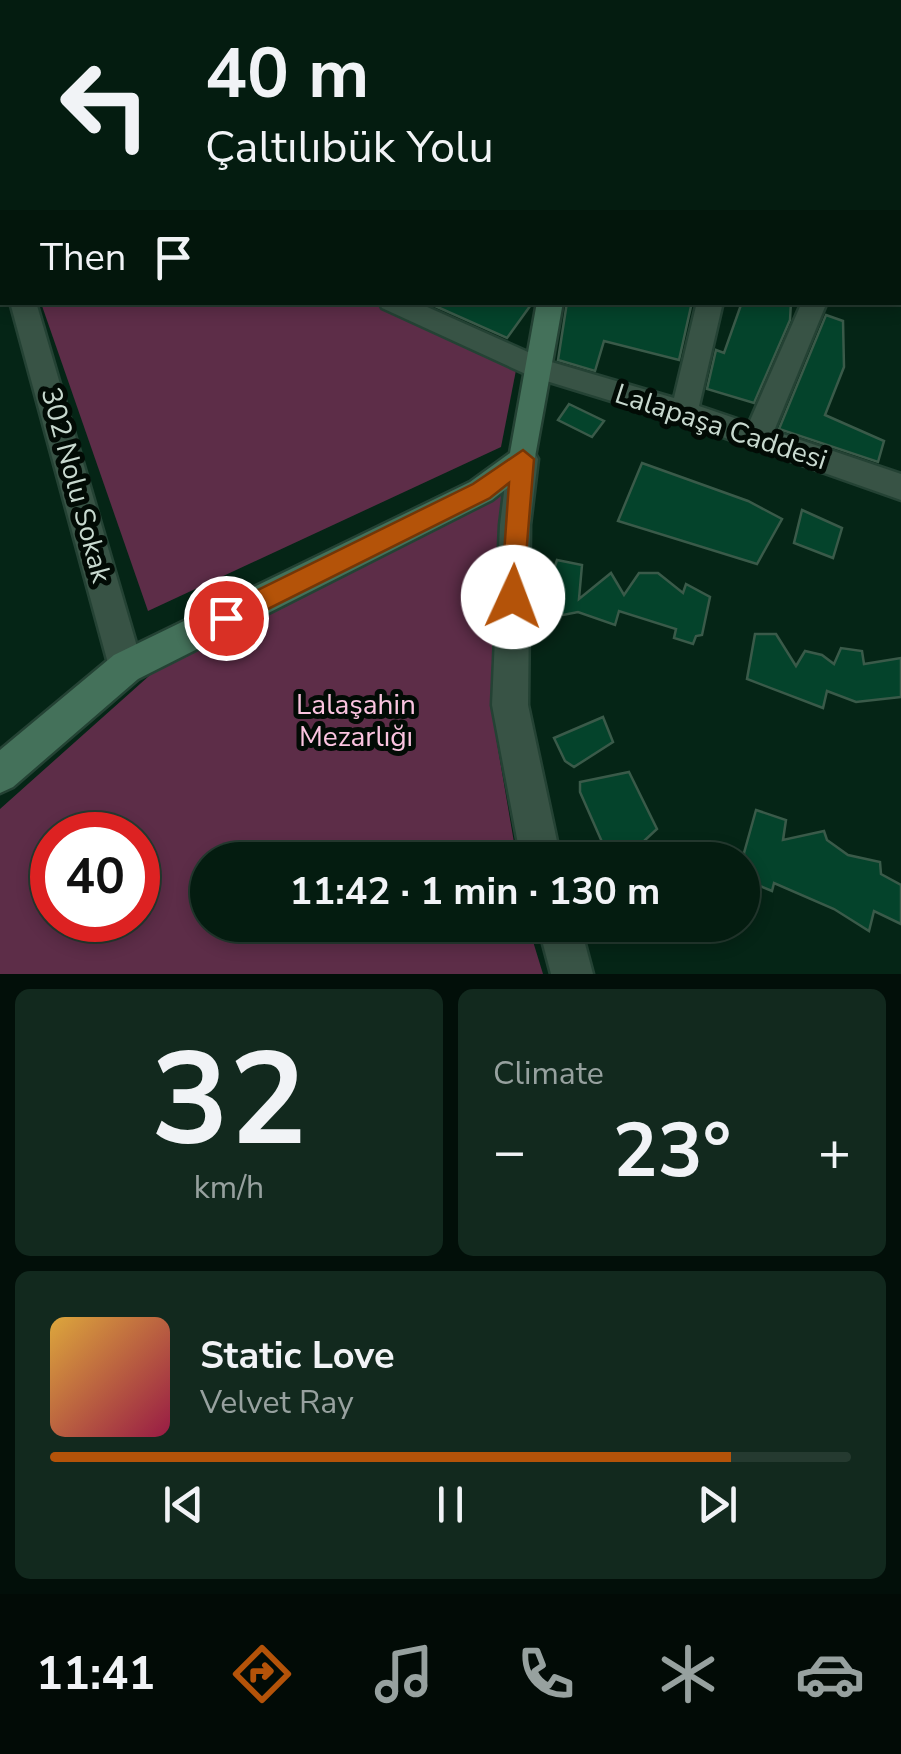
<!DOCTYPE html>
<meta charset="utf-8">
<style>
:root{--surface:#041c10;--page:#12291e;--text:#f1f3f6;--muted:#97a19f;--line:#253a30;--accent:#b45309}
body{margin:0;font-family:"Nunito Sans",sans-serif;background:var(--page);color:var(--text);height:100vh;display:flex;flex-direction:column;font-size:38px;white-space:nowrap}
*{box-sizing:border-box;margin:0}
p{font-size:32px;color:var(--muted)}
.icon{flex:none;width:55px;height:55px;fill:none;stroke:currentColor;stroke-width:2;stroke-linecap:round;stroke-linejoin:round}
.map{position:relative;height:974px;overflow:hidden}
.details{display:flex;flex-direction:column;gap:15px;padding:15px;background:#020f09;flex:1}
.details>*{flex:none}
.hud{position:absolute;left:0px;top:0px;width:902px;height:305px;box-shadow:0 5px 15px #0003,0 0 0 2px var(--line);background:#041c10;color:var(--text);overflow:hidden}
.speed{position:absolute;left:30px;top:812px;display:flex;gap:20px;font-size:50px;font-weight:700;text-align:center}
.speed>*{display:grid;place-content:center;width:130px;height:130px;border-radius:50%;background:var(--surface);box-shadow:0 5px 15px #0003,0 0 0 2px var(--line);line-height:1}
.speed .limit{border:15px solid #d22;background:#fff;color:#111}
.pin{position:absolute;display:grid;place-items:center;width:85px;height:85px;color:#fff;margin:-42px;border:5px solid #fff;border-radius:50%;box-shadow:0 2px 10px #0007}
.me{position:absolute;width:110px;margin:-55px;rotate:2deg;stroke-linejoin:round;filter:drop-shadow(0 0 8px #0008)}
.turn{display:flex;align-items:center;gap:35px;height:210px;padding:0 40px;font-size:45px}
.turn .icon{width:130px;height:130px;stroke-width:2.5}
.turn b{display:block;font-size:70px;line-height:85px}
.then{display:flex;align-items:center;height:95px;padding:0 40px;background:#0003;gap:20px;font-size:38px}
.big{font-size:75px;font-weight:700;line-height:1.1}
.details .card{flex:1;display:flex;flex-direction:column;justify-content:center;gap:15px;min-width:0;padding:0 35px;border-radius:15px;background:var(--page)}
.details .dial{align-items:center;gap:0}
.dial b{font-size:130px;line-height:1}
.song{display:flex;align-items:center;gap:30px}
.cover{width:120px;height:120px;border-radius:15px;background:linear-gradient(135deg,hsl(40 70% 55%),hsl(340 70% 35%))}
.played{height:10px;border-radius:5px;background:linear-gradient(90deg,var(--accent) 85%,var(--line) 85%)}
.keys{display:flex;justify-content:space-around;direction:ltr}
.heat{display:flex;justify-content:space-between;align-items:center;font-size:55px;direction:ltr}
.details .tiles{flex:1;display:grid;gap:15px;grid-template-columns:1fr 1fr}
.card:last-child{grid-column:span 2}
.trip{position:absolute;left:190px;top:842px;width:570px;height:100px;border-radius:50px;background:var(--surface);box-shadow:0 5px 15px #0003,0 0 0 2px var(--line);font-weight:700;line-height:100px;text-align:center}
.menu{display:flex;height:160px;justify-content:space-around;align-items:center;background:#020b06;color:var(--muted)}
.menu .icon{width:70px;height:70px}
.menu .selected{color:var(--accent)}
.menu b{font-size:45px;color:var(--text)}
.map>svg:first-child{display:block}
.green{fill:#5d2d48;fill-rule:evenodd}
.building{fill:#04432b;stroke:#3a5a49;stroke-width:2.5}
.lines{fill:none;stroke-linecap:round;stroke-linejoin:round}
.service-casing{stroke:#244234;stroke-width:5}
.minor-casing{stroke:#244234;stroke-width:5}
.tertiary-casing{stroke:#244234;stroke-width:5}
.secondary-casing{stroke:#244234;stroke-width:5}
.service{fill:#385345;fill-rule:evenodd}
.minor{fill:#385345;fill-rule:evenodd}
.tertiary{fill:#385345;fill-rule:evenodd}
.secondary{fill:#44715a;fill-rule:evenodd}
.route{fill:#b45309;stroke:#753606;stroke-width:2.5}
.labels{text-anchor:middle;dominant-baseline:central;stroke-width:10;stroke-linejoin:round;paint-order:stroke}
.street-label{font-size:28px;fill:#c8d9cf;stroke:#020b05}
.park-label{font-size:28px;fill:#fbc4e0;stroke:#020b05}
</style>
<div class="map">
<svg width="901" height="974" viewBox="0 0 901 974">
<rect width="100%" height="100%" fill="#052516"/>
<g class="green">
<path d="M41,303H375L517,365L501,447L148,611Z"/>
<path d="M507,491L496,737L517,860H208V925H528L543,974H0V809L168,659ZM52,835H138V920H52Z"/>
</g>
<g class="building">
<path d="M426,302H533L507,338Z"/>
<path d="M567,302H692L679,360L604,341L595,371L558,360Z"/>
<path d="M742,302H791L790,320L754,403L707,389L716,350L724,353Z"/>
<path d="M826,315L843,321L844,367L825,415L884,441L878,462L779,429Z"/>
<path d="M569,404L604,421L592,437L558,420Z"/>
<path d="M642,463L748,501L782,519L757,564L618,521Z"/>
<path d="M802,510L842,528L833,558L794,543Z"/>
<path d="M557,560L582,565L579,599L611,573L624,595L639,573H658L683,593L686,584L710,597L702,635L696,636L693,644L674,638L676,629L619,611L615,625L578,612L563,615L548,608L546,594Z"/>
<path d="M755,634H776L796,666L805,651L822,655L834,664L841,648L862,651L864,664L901,658V697L856,702L827,691L823,708L747,679Z"/>
<path d="M603,717L613,742L574,767L565,761L554,738Z"/>
<path d="M629,772L657,829L645,840L655,860H616L606,851L580,792V782Z"/>
<path d="M756,810L786,820L783,840L824,831L827,840L848,855L880,862L881,874L901,885V924L874,911L869,931L834,909L774,883L772,891L748,881L744,853Z"/>
</g>
<g class="lines">
<g class="service-casing">
<g id="service">
<path d="M2,64V70L0,71V65Z"/>
<rect x="0" y="121" width="2" height="6"/>
</g>
</g>
<g class="minor-casing">
<g id="minor">
<path d="M135,0H159L160,2H137Z"/>
<path d="M366,0H388L389,2H368Z"/>
<path d="M0,25L2,26V38L0,37Z"/>
<rect x="900" y="156" width="1" height="15"/>
<path d="M0,220L2,221V244L0,243Z"/>
<rect x="900" y="246" width="1" height="16"/>
<path d="M10,302H36L143,667L138,679L126,684L114,679L109,667Z"/>
<path d="M379,302H416L548,361L674,398L697,302H723L699,406L749,423L802,302H827L774,431L901,474V500L680,422L530,376L382,308Z"/>
</g>
</g>
<g class="tertiary-casing">
<g id="tertiary">
<path d="M523,447L533,450L538,459L530,525L528,705L561,860H521L492,705L500,525L508,459L513,450Z"/>
<path d="M538,925H580L593,974H551Z"/>
</g>
</g>
<g class="secondary-casing">
<g id="secondary">
<path d="M607,0H625L626,2H608Z"/>
<path d="M744,0H766L767,2H746Z"/>
<rect x="900" y="62" width="1" height="13"/>
<path d="M537,302H563L533,468L492,500L138,679L13,787L0,793V750L114,655L470,482L510,453Z"/>
</g>
</g>
<use href="#service" class="service"/>
<use href="#minor" class="minor"/>
<use href="#tertiary" class="tertiary"/>
<use href="#secondary" class="secondary"/>
</g>
<path class="route" d="M523,450L534,459L522,605L513,609L504,605L501,597L509,483L490,498L226,630L217,626L213,618L217,610L473,484Z"/>
<g class="labels">
<g class="street-label">
<text transform="translate(721 427) rotate(18)">Lalapaşa Caddesi</text>
<text transform="translate(76 485) rotate(75)">302 Nolu Sokak</text>
</g>
<g class="park-label">
<text x="356" y="705">Lalaşahin<tspan x="356" dy="32">Mezarlığı</tspan></text>
</g>
</g>
</svg>
<div class="speed"><div class="limit">40</div></div>
<div class="pin" style="left:226px;top:618px;background:#d93025"><svg class="icon" aria-label="arrive" viewBox="0 0 24 24"><path d="M6 21V4h12l-3 4 3 4H6"/></svg></div>
<svg class="me" style="left:513px;top:597px" viewBox="-20 -20 40 40"><circle r="19" fill="#fff"/><path d="M0-13L10 11 0 6-10 11z" fill="#b45309"/></svg>
<div class="trip">11:42 · 1 min · 130 m</div>
<div class="hud">
<div class="turn"><svg class="icon" aria-label="left" viewBox="0 0 24 24"><path d="M17 20v-9H6M10 6l-5 5 5 5"/></svg><div><b>40 m</b>Çaltılıbük Yolu</div></div>
<div class="then">Then<svg class="icon" aria-label="arrive" viewBox="0 0 24 24"><path d="M6 21V4h12l-3 4 3 4H6"/></svg></div>
</div>
</div>
<section class="details">
<div class="tiles">
<div class="card dial"><b>32</b><p>km/h</p></div>
<div class="card"><p>Climate</p>
<div class="heat"><a>−</a><b class="big">23°</b><a>+</a></div>
</div>
<div class="card">
<div class="song"><i class="cover"></i><div><b>Static Love</b><p>Velvet Ray</p></div></div>
<div class="played"></div>
<div class="keys"><svg class="icon" aria-label="previous" viewBox="0 0 24 24"><path d="M18 5L8 12l10 7zM5 5v14"/></svg><svg class="icon" aria-label="pause" viewBox="0 0 24 24"><path d="M8 5v14M16 5v14"/></svg><svg class="icon" aria-label="next" viewBox="0 0 24 24"><path d="M6 5l10 7-10 7zM19 5v14"/></svg></div>
</div>
</div>
</section>
<nav class="menu">
<b>11:41</b>
<svg class="icon selected" aria-label="directions" viewBox="0 0 24 24"><path d="M12 3l9 9-9 9-9-9zM9 14v-3h6M13 9l2 2-2 2"/></svg>
<svg class="icon" aria-label="music" viewBox="0 0 24 24"><path d="M9 18V5l10-2v13"/><circle cx="6" cy="18" r="3"/><circle cx="16" cy="16" r="3"/></svg>
<svg class="icon" aria-label="phone" viewBox="0 0 24 24"><path d="M5 4h4l2 5-3 2q2 4 5 5l2-3 5 2v4C11 20 4 13 5 4z"/></svg>
<svg class="icon" aria-label="climate" viewBox="0 0 24 24"><path d="M12 3v18M4 7l16 10M4 17L20 7"/></svg>
<svg class="icon" aria-label="car" viewBox="0 0 24 24"><path d="M5 17H2v-5l4-1 3-4h7l3 4 3 1v5h-3M9 17h6M6 11h13"/><circle cx="7" cy="17" r="2"/><circle cx="17" cy="17" r="2"/></svg>
</nav>
